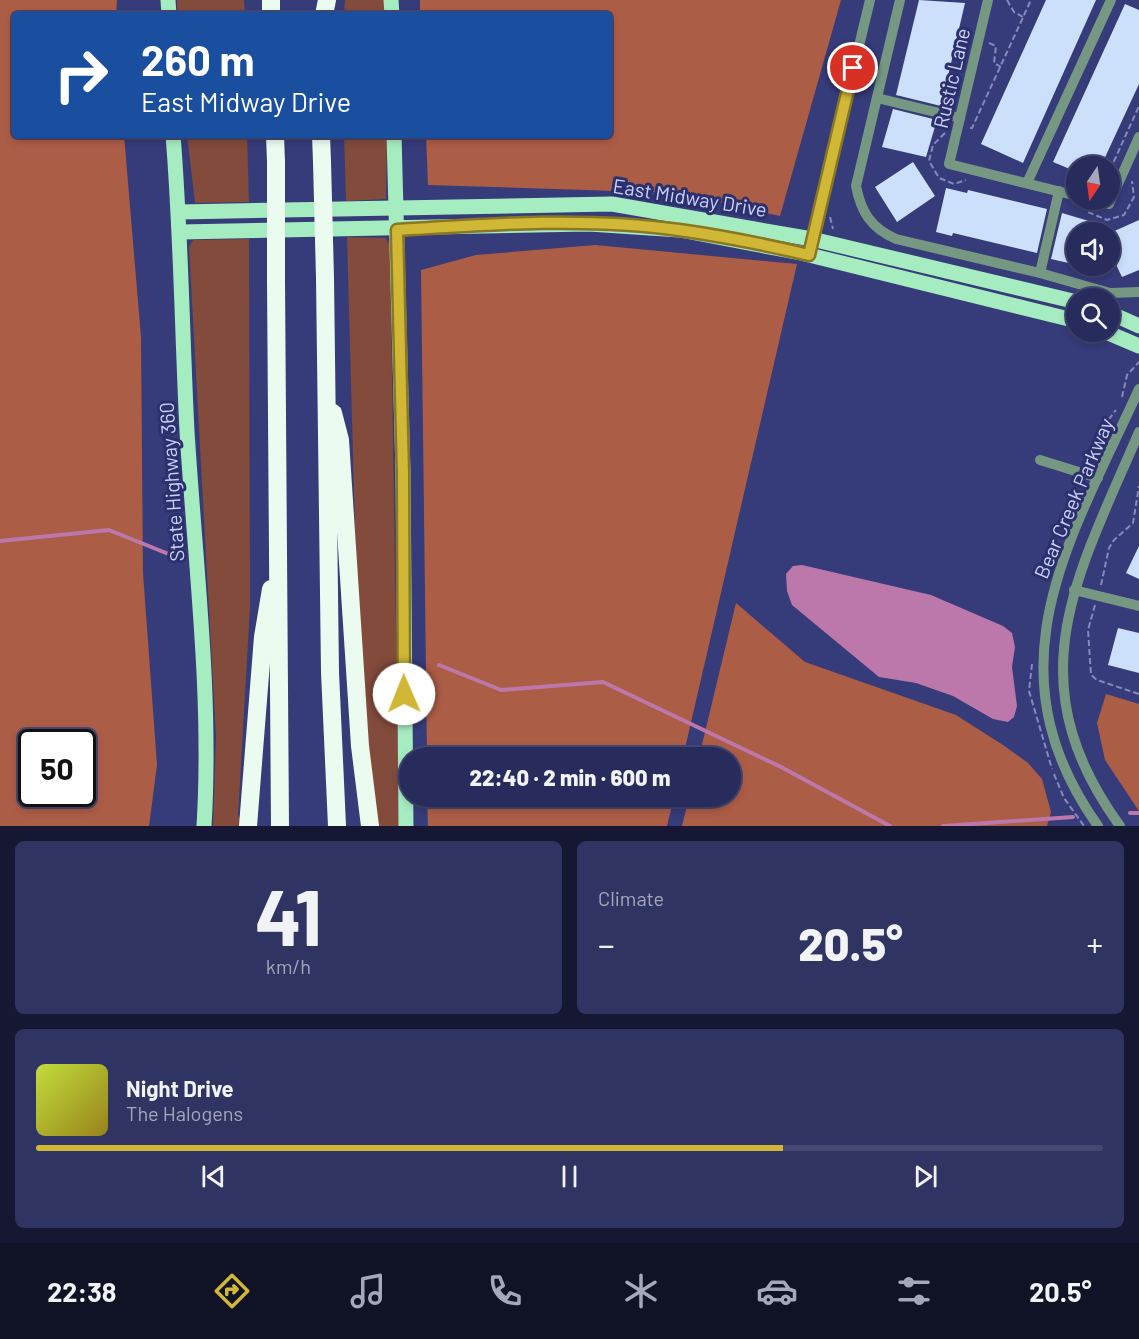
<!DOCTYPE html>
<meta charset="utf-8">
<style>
:root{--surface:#282c5c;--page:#303462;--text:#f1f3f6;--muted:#a5a7bb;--line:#444872;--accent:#d1b736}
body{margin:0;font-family:Barlow,sans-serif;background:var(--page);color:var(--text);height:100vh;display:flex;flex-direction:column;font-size:22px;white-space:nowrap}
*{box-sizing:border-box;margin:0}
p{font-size:20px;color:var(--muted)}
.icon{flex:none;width:33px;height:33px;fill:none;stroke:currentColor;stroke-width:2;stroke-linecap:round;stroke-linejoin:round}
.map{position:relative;height:826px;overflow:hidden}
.side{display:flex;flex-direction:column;gap:15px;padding:15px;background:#161833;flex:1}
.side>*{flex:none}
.hud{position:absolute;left:12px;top:12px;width:600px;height:126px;border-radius:6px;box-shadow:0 3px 9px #0003,0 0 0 2px var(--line);background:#1a4fa0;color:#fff;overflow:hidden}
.needle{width:39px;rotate:193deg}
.tools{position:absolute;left:1066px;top:156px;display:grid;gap:12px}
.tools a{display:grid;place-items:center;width:54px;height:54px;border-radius:50%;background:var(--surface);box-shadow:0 3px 9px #0003,0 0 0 2px var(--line);font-size:30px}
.speed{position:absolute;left:18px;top:729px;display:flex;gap:12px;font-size:30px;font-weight:700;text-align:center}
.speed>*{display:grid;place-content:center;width:78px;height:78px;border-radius:50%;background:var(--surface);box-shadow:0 3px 9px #0003,0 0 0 2px var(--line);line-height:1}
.speed .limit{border:3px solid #111;border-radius:9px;background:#fff;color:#111}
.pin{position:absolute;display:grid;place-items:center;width:51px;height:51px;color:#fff;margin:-26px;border:3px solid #fff;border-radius:50%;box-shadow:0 2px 6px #0007}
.me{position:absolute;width:66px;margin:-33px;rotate:359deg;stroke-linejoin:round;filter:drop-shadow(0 0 4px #0008)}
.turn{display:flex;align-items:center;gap:21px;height:126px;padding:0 30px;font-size:27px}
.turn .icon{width:78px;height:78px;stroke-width:2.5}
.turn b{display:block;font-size:42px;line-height:51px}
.big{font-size:45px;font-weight:800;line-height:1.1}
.side .card{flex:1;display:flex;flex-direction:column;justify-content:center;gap:9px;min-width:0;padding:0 21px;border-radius:9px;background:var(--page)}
.side .dial{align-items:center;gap:0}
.dial b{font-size:78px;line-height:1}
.song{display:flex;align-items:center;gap:18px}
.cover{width:72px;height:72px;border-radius:9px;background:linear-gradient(135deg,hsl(70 70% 55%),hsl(50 70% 35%))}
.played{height:6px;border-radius:3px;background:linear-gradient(90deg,var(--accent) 70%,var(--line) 70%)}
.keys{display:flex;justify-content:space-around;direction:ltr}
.heat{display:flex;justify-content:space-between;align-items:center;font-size:33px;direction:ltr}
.side .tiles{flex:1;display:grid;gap:15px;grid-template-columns:1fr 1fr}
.card:last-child{grid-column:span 2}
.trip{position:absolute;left:399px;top:747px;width:342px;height:60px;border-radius:30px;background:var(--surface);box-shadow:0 3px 9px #0003,0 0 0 2px var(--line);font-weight:800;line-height:60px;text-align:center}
.tabs{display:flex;height:96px;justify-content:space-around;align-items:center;background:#101225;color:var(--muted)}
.tabs .icon{width:42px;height:42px}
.tabs .selected{color:var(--accent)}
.tabs b{font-size:27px;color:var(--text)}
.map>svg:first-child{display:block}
.green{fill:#824b3b}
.forest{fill:#ac5d46;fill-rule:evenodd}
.water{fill:#bd78ab}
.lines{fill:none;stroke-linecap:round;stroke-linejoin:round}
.stream{stroke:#bd78ab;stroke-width:4}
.building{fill:#cde0fb}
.path{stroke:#848abc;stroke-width:2;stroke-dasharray:6 3;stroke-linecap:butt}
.minor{stroke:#769883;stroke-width:10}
.major{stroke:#a5ecc1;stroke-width:15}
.highway{stroke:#ebfbf0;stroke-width:18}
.highway-bridge{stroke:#ebfbf0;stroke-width:18}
.route-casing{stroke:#887723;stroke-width:15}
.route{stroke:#d1b736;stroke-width:10}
.labels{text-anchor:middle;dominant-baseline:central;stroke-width:6;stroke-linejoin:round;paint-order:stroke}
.street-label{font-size:20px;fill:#cbd2f8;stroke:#2c306e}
</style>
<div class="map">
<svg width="1139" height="826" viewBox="0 0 1139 826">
<rect width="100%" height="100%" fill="#363b7a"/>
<g class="green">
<path d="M177,0H244L245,15H177Z"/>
<path d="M345,0H385L386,15H344Z"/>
<path d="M187,135H247L249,202L195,203Z"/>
<path d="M344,135H387L386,199L346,201Z"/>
<path d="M347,237L386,238L390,246L399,826H378L364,705L355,530Z"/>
<path d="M249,239L250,608L238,816L241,820V826H213L216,736L189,247L193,240Z"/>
</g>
<g class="forest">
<path d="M0,0H117L116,15H15V135H124L141,337L143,573L157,765L149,826H0ZM82,742V794H32V742Z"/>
<path d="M420,0H841L780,216L678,193L428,185L426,135H609V15H420Z"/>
<path d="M595,245L797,264L683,757H427L421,270L476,255Z"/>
<path d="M736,603L805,662L956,715L1003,745L1028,763L1042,779L1051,812L1047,826H682L689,797L730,796V758L699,757Z"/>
<path d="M1106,694L1139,704V811L1105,760L1097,723Z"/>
<path d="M427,797V796L674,797L667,826H428Z"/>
</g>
<path class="water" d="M802,565L931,595L1003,626L1012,633L1015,647L1012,667L1017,706L1014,717L1008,722L993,719L953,696L916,683L879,677L792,605L787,591L786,574L793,566Z"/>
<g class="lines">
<g class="stream">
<path d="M0,541L109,530L171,555"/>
<path d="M439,665L501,690L603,682L781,767L890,826"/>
<path d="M1130,813H1139"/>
<path d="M943,826L1073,817"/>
</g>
</g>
<g class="building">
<path d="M919,0L965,3L941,106L896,95Z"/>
<path d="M1046,0H1096L1023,163L981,144Z"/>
<path d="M1125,4L1139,10V84L1101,166H1077V172L1053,162Z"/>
<path d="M893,109L937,120L926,157L882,147Z"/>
<path d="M913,162L935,196L897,222L875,187Z"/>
<path d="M946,188L967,193L968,190L1047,209L1037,253L953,233L952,236L936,232Z"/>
<path d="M1062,213L1099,224L1097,232H1077V265L1051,259Z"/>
<path d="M1139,220V270L1122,277L1110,252V233Z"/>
<path d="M1139,546V579L1126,573Z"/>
<path d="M1118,628L1139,633V673L1108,665Z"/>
</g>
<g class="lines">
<g class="path">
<path d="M1007,0L1014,12L1023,17"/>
<path d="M989,43L996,46L994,63L1001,67"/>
<path d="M970,128H972L1031,0"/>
<path d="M945,133L933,145L929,161L939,178L954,184L966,180"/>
<path d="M1110,170L1139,106"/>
<path d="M1088,212L1107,220L1124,215L1134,197L1132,181"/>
<path d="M830,217L833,229"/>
<path d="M1122,397L1127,375L1139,362"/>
<path d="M1099,444L1102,428L1116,410"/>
<path d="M1062,530C1063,516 1065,507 1075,498"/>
<path d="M1047,573V560L1057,543"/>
<path d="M1101,585L1109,548L1114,540L1133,523L1139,486"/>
<path d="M1095,605L1088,630L1091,675L1097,680L1139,694"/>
<path d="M1032,664L1029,691L1052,769"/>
<path d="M1054,774L1064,798L1084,826"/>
</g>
<g class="minor">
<path d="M900,0L856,186C861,212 871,228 896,239L1040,273L1110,293L1139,292"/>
<path d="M988,0L949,164L1077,196"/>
<path d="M877,98L960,118"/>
<path d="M1027,183L1111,0"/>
<path d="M1091,200L1109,204L1139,137"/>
<path d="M811,245L870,0"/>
<path d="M1040,273L1059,191"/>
<path d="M1040,460L1098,478"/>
<path d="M1074,590L1139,606"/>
<path d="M1098,826C986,668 1070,540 1139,389"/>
<path d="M1120,826C1014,680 1077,577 1139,432"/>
</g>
<g class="major">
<path d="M168,0L169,15"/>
<path d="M391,0L392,15"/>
<path d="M173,135C181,233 182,332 187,431C195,563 212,694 204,826"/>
<path d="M394,135L403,473L406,826"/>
<path d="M179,212L612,204L812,239L1077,302"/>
<path d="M180,232L589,224L680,230L801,253L1077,321"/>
<path d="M1110,313L1139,326"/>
<path d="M1106,332L1139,346"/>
</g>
<g class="highway">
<path d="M271,0V15"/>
<path d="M324,15L327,0"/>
<path d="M275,135L276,162"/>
<path d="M321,135L322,162"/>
<path d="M325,278L330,672L337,826"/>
<path d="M276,280L280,826"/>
<path d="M333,413L340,440L360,746L370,826"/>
<path d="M248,826L263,637L271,589"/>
</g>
<g class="highway-bridge">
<path d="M276,162V280"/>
<path d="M322,162L325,278"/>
</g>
</g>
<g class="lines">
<g class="route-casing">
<path id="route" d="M404,694L403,473L397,230C490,224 587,217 679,230C722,236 767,245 809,255L853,68"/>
</g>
<use href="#route" class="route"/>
</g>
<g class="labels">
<g class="street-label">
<text transform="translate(951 78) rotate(-77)">Rustic Lane</text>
<text transform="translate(690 197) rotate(9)">East Midway Drive</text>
<text transform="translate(171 482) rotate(-94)">State Highway 360</text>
<text transform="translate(1073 498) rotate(-67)">Bear Creek Parkway</text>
</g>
</g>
</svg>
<div class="tools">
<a><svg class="needle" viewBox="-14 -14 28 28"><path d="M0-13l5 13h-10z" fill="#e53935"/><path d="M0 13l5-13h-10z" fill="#a5a7bb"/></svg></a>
<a><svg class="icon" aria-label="sound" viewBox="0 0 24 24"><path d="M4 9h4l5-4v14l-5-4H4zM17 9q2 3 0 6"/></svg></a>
<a><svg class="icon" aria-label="search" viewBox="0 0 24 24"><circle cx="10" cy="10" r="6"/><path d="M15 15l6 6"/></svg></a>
</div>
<div class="speed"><div class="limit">50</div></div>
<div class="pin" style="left:853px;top:68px;background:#d93025"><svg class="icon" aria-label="arrive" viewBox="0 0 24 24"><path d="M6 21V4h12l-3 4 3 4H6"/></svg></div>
<svg class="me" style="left:404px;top:694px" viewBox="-20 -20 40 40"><circle r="19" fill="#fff"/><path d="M0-13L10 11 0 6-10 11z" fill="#d1b736"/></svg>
<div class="trip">22:40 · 2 min · 600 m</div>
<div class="hud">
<div class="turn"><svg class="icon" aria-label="right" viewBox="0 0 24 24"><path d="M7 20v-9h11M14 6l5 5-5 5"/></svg><div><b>260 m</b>East Midway Drive</div></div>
</div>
</div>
<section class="side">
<div class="tiles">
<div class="card dial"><b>41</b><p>km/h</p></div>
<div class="card"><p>Climate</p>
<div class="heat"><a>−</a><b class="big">20.5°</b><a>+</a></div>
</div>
<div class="card">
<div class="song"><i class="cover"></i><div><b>Night Drive</b><p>The Halogens</p></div></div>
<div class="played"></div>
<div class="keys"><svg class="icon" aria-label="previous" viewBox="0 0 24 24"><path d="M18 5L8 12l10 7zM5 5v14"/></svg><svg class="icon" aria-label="pause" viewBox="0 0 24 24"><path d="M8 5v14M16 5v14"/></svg><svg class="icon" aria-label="next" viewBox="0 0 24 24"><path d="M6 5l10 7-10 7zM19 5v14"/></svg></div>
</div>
</div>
</section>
<nav class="tabs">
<b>22:38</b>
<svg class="icon selected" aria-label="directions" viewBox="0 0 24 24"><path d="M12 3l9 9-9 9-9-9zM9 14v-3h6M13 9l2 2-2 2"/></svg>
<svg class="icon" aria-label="music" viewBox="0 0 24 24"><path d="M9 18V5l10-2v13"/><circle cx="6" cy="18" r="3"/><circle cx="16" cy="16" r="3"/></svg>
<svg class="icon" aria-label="phone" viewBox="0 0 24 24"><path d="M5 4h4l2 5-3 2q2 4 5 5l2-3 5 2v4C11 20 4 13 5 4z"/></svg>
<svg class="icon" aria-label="climate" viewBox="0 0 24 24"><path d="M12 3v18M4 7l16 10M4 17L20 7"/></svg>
<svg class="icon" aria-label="car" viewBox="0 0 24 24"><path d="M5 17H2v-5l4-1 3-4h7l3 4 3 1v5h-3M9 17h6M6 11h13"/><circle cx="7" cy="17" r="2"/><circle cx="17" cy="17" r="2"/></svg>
<svg class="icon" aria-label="filters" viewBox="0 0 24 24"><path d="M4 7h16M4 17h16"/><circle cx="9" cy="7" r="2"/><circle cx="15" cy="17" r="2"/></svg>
<b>20.5°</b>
</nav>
